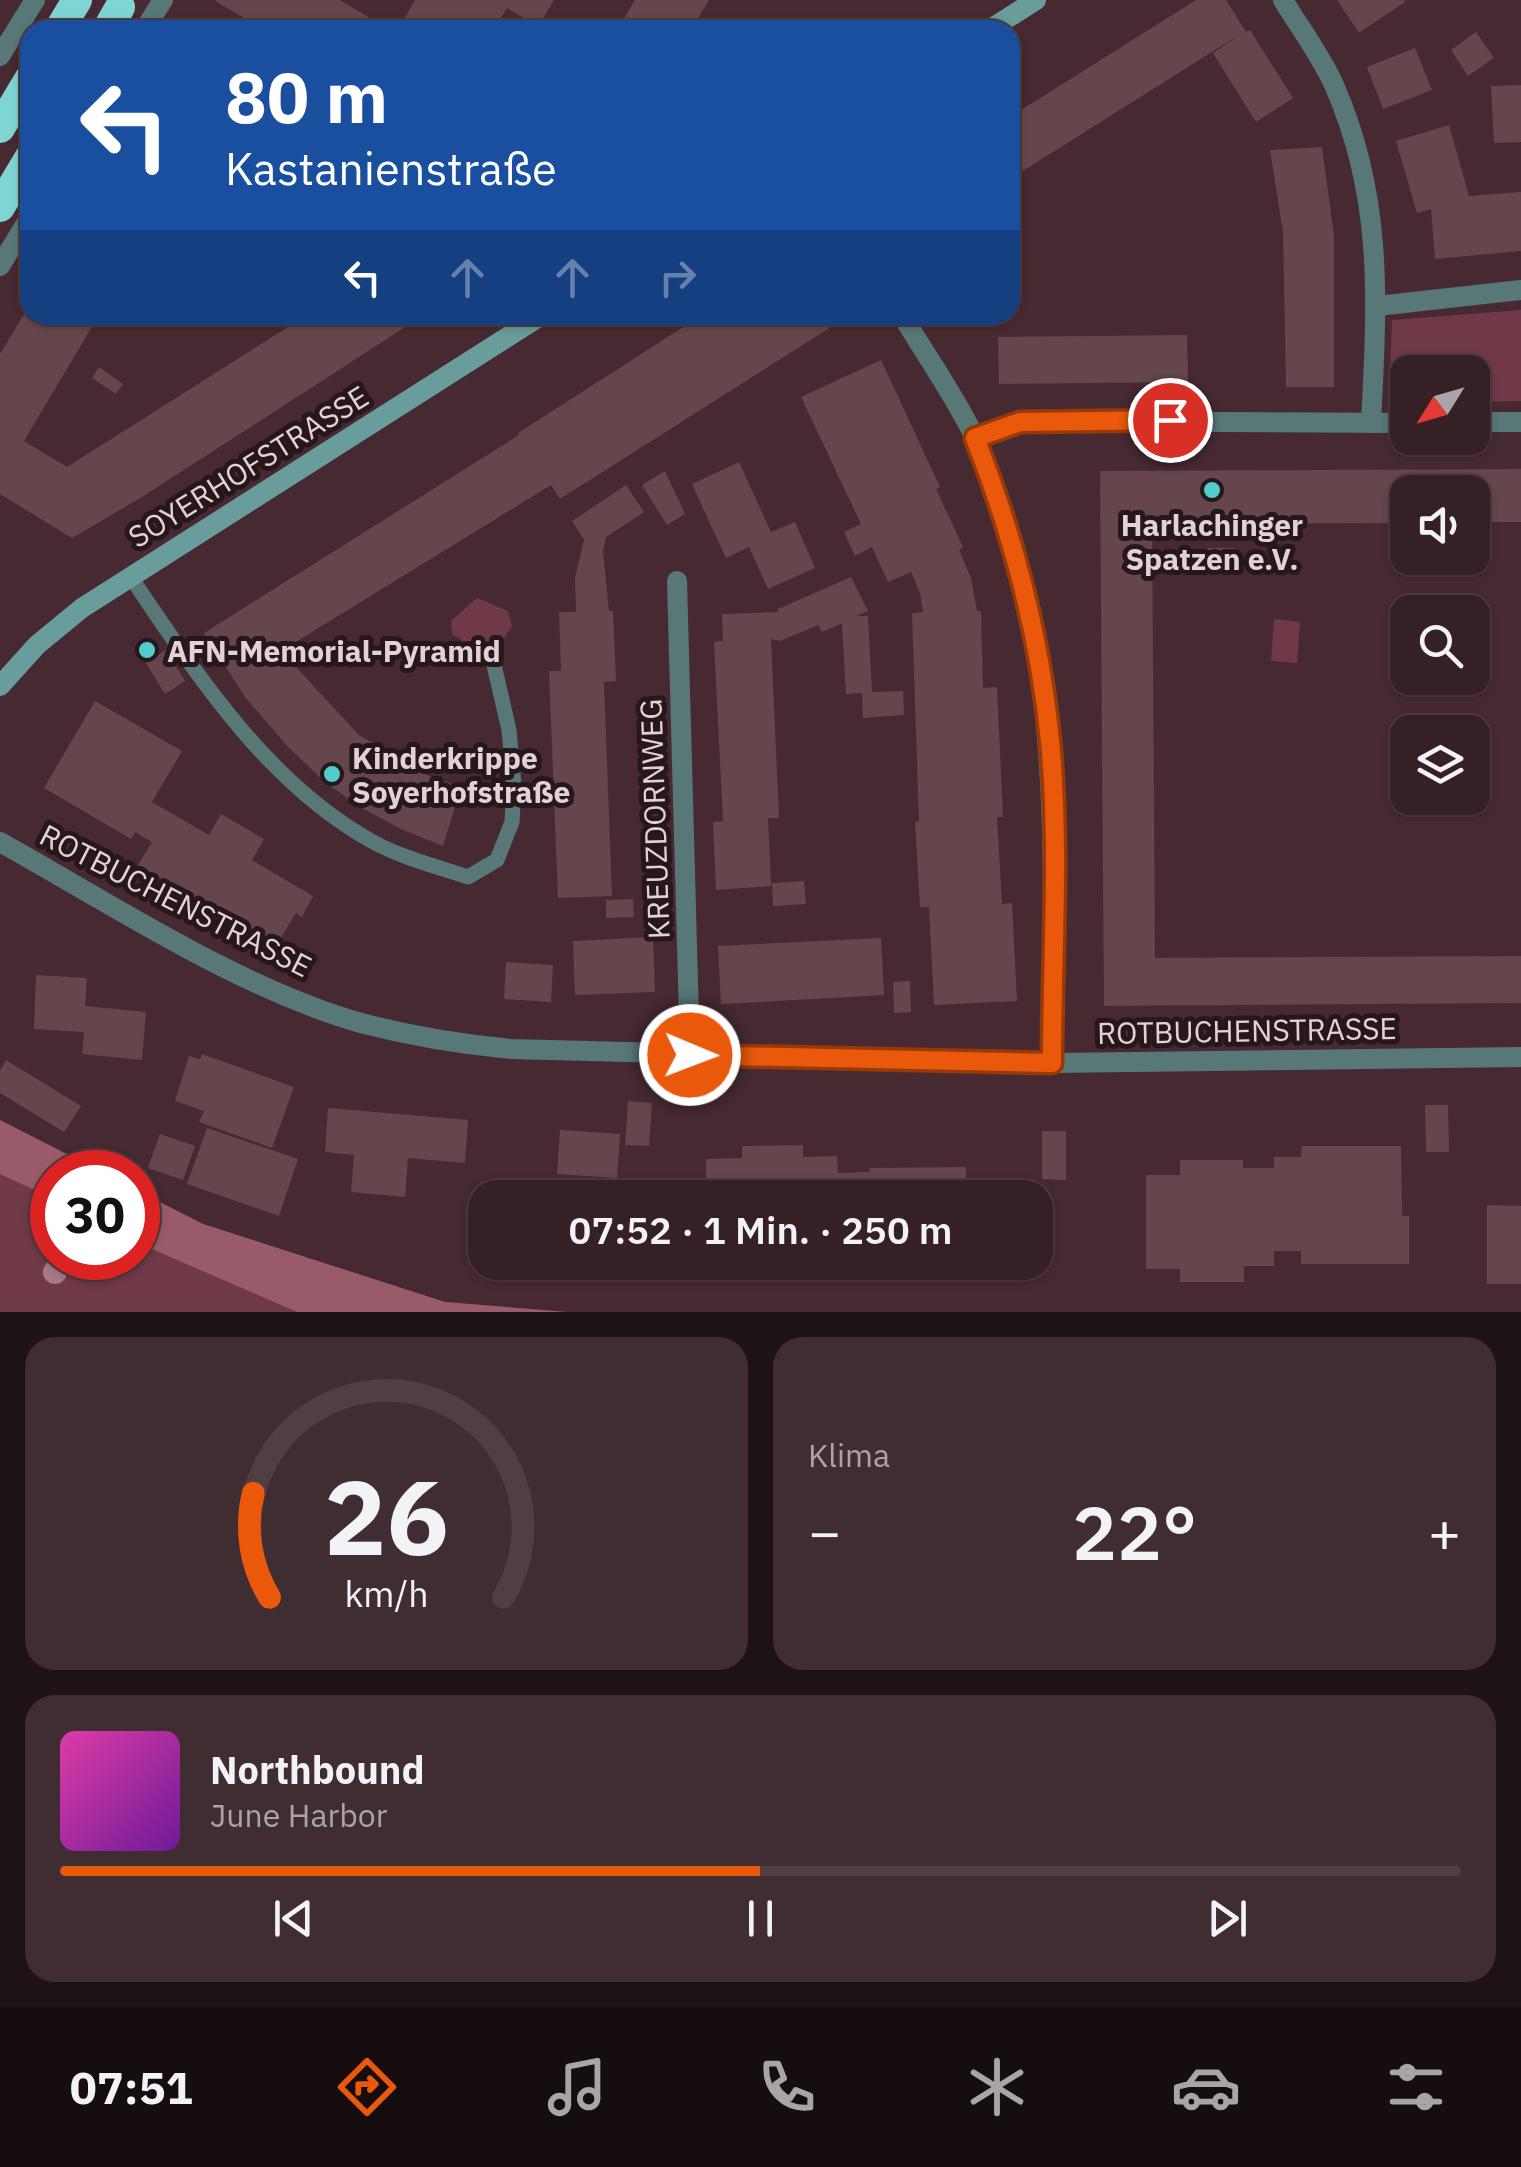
<!DOCTYPE html>
<html lang="de">
<meta charset="utf-8">
<style>
:root{--surface:#352025;--page:#402d32;--text:#f1f3f6;--muted:#aaa3a7;--line:#4f3e42;--accent:#ea580c}
body{margin:0;font-family:"IBM Plex Sans",sans-serif;background:var(--page);color:var(--text);height:100vh;display:flex;flex-direction:column;font-size:38px;white-space:nowrap}
*{box-sizing:border-box;margin:0}
p{font-size:32px;color:var(--muted)}
.icon{flex:none;width:55px;height:55px;fill:none;stroke:currentColor;stroke-width:2;stroke-linecap:round;stroke-linejoin:round}
.map{position:relative;height:1312px;overflow:hidden}
.panel{display:flex;flex-direction:column;gap:25px;padding:25px;background:#1d1214;flex:1}
.panel>*{flex:none}
.hud{position:absolute;left:20px;top:20px;width:1000px;height:305px;border-radius:30px;box-shadow:0 2px 8px #0004,0 0 0 2px var(--line);background:#1a4fa0;color:#fff;overflow:hidden}
.needle{width:65px;rotate:233deg}
.tools{position:absolute;left:1390px;top:355px;display:grid;gap:20px}
.tools a{display:grid;place-items:center;width:100px;height:100px;border-radius:20px;background:var(--surface);box-shadow:0 2px 8px #0004,0 0 0 2px var(--line);font-size:50px}
.speed{position:absolute;left:30px;top:1150px;display:flex;gap:20px;font-size:50px;font-weight:700;text-align:center}
.speed>*{display:grid;place-content:center;width:130px;height:130px;border-radius:50%;background:var(--surface);box-shadow:0 2px 8px #0004,0 0 0 2px var(--line);line-height:1}
.speed .limit{border:15px solid #d22;background:#fff;color:#111}
.pin{position:absolute;display:grid;place-items:center;width:85px;height:85px;color:#fff;margin:-42px;border:5px solid #fff;border-radius:50%;box-shadow:0 2px 10px #0007}
.me{position:absolute;width:110px;margin:-55px;rotate:91deg;stroke-linejoin:round;filter:drop-shadow(0 0 8px #0008)}
.turn{display:flex;align-items:center;gap:35px;height:210px;padding:0 40px;font-size:45px}
.turn .icon{width:130px;height:130px;stroke-width:2.5}
.turn b{display:block;font-size:70px;line-height:85px}
.lanes{display:flex;align-items:center;height:95px;padding:0 40px;background:#0003;justify-content:center;gap:50px;direction:ltr}
.lanes .off{opacity:.35}
.big{font-size:75px;font-weight:600;line-height:1.1}
.panel .card{flex:1;display:flex;flex-direction:column;justify-content:center;gap:15px;min-width:0;padding:0 35px;border-radius:30px;background:var(--page)}
.panel .dial{align-items:center;gap:0}
.dial svg{height:260px;overflow:visible;fill:none;stroke:var(--line);stroke-width:7;stroke-linecap:round;text-anchor:middle}
.dial text{fill:var(--text);stroke:none}
.song{display:flex;align-items:center;gap:30px}
.cover{width:120px;height:120px;border-radius:15px;background:linear-gradient(135deg,hsl(320 70% 55%),hsl(280 70% 35%))}
.played{height:10px;border-radius:5px;background:linear-gradient(90deg,var(--accent) 50%,var(--line) 50%)}
.keys{display:flex;justify-content:space-around;direction:ltr}
.heat{display:flex;justify-content:space-between;align-items:center;font-size:55px;direction:ltr}
.panel .tiles{flex:1;display:grid;gap:25px;grid-template-columns:1fr 1fr}
.card:last-child{grid-column:span 2}
.trip{position:absolute;left:468px;top:1180px;width:585px;height:100px;border-radius:30px;background:var(--surface);box-shadow:0 2px 8px #0004,0 0 0 2px var(--line);font-weight:600;line-height:100px;text-align:center}
.dock{display:flex;height:160px;justify-content:space-around;align-items:center;background:#150d0f;color:var(--muted)}
.dock .icon{width:70px;height:70px}
.dock .current{color:var(--accent)}
.dock b{font-size:45px;color:var(--text)}
.map>svg:first-child{display:block}
.green{fill:#703948}
.forest{fill:#995b6a}
.building{fill:#65464d}
.lines{fill:none;stroke-linecap:round;stroke-linejoin:round}
.lane{stroke:#577877;stroke-width:15}
.street{stroke:#577877;stroke-width:20}
.secondary{stroke:#689d9c;stroke-width:20}
.highway{stroke:#7ed5d3;stroke-width:30}
.tree{fill:#a67a84}
.route-casing{stroke:#983908;stroke-width:25}
.route{stroke:#ea580c;stroke-width:18}
.poi-dot{fill:#53cdcb;stroke:#25171a;stroke-width:4}
.labels{text-anchor:middle;dominant-baseline:central;stroke-width:10;stroke-linejoin:round;paint-order:stroke}
.street-label{font-size:30px;fill:#e4d1d5;stroke:#25171a}
.poi-label{font-size:30px;font-weight:bold;fill:#e4d1d5;stroke:#25171a;text-anchor:start}
</style>
<div class="map">
<svg width="1521" height="1312" viewBox="0 0 1521 1312">
<rect width="100%" height="100%" fill="#472a31"/>
<g class="green">
<path d="M1521,310V401L1473,402L1472,372H1408L1407,403L1389,404L1392,320Z"/>
<path d="M477,598L508,611L512,626L493,654L474,648L452,634L451,621Z"/>
<path d="M1274,619L1300,622L1297,663L1271,661Z"/>
<path d="M0,1120L102,1172H52V1258H138V1191L203,1224L445,1302L567,1312H0Z"/>
</g>
<g class="forest">
<path d="M0,1120L102,1172H52V1198L0,1174Z"/>
<path d="M138,1191L203,1224L445,1302L567,1312H297L138,1243Z"/>
</g>
<g class="building">
<path d="M214,0H340L390,30H264Z"/>
<path d="M415,0H554L538,27L507,8L494,30H398Z"/>
<path d="M635,0H709L691,30H617Z"/>
<path d="M1196,0H1226L1246,32L1250,30L1293,98L1256,122L1213,53L1242,33L1010,179V117Z"/>
<path d="M1337,0H1404L1405,2L1359,33Z"/>
<path d="M1476,32L1494,58L1468,76L1451,50Z"/>
<path d="M1415,48L1432,90L1383,109L1367,67Z"/>
<path d="M1521,85V142L1494,143L1491,86Z"/>
<path d="M1449,125L1469,196L1521,192V251L1435,259L1431,209L1417,213L1396,141Z"/>
<path d="M1322,147L1334,235V387H1286L1283,232L1270,150Z"/>
<path d="M30,304V315H99L24,441L67,467L307,315H424L142,497L72,538L0,494V354Z"/>
<path d="M702,315H850L560,499L551,485L281,651L359,735L429,776L461,787L443,846L401,829L360,807L325,782L289,748L245,697L204,633L519,435L518,433Z"/>
<path d="M1187,335L1188,382L999,384L998,337Z"/>
<path d="M881,360L940,487L936,489L963,547L959,550L971,578L977,611H981L983,688L997,687L1003,817H997L1002,904L1012,903L1017,1001L934,1005L929,907H920L915,822L919,821L912,613L923,612L920,593L911,572L888,582L872,547L855,556L844,532L861,524L801,397Z"/>
<path d="M99,367L123,384L116,394L92,378Z"/>
<path d="M739,462L771,532L795,522L815,568L768,589L749,547L726,558L692,484Z"/>
<path d="M1521,469V522H1472V492H1408V523L1152,524L1155,958L1521,956V1003L1104,1006L1100,471Z"/>
<path d="M665,471L685,514L667,525L642,485Z"/>
<path d="M626,485L644,512L606,537L603,551L609,611H613L616,681L604,682L612,896L558,898L549,671H561L559,612H576L575,578L584,540L572,521Z"/>
<path d="M1208,548H1235L1236,568H1208Z"/>
<path d="M851,577L868,611L856,616H868L872,692L903,691L904,715L863,718L862,693L846,694L842,623L822,632L818,625L780,641L771,639L779,818H768L771,886L716,890L713,822L723,821L714,642L723,641L722,614L778,612V609Z"/>
<path d="M166,650L185,681L165,694L146,663Z"/>
<path d="M95,701L182,751L152,802L209,835L221,814L264,839L252,860L313,896L302,917L296,913L276,946L138,865L152,842L135,832L131,839L44,788Z"/>
<path d="M804,881L806,904L773,906L772,883Z"/>
<path d="M633,899L634,917L606,918V900Z"/>
<path d="M653,937L655,992L575,995L573,941Z"/>
<path d="M881,938L884,995L721,1004L718,946Z"/>
<path d="M506,962L553,965L551,1002L504,999Z"/>
<path d="M36,975L87,978L85,1006L146,1012L142,1060L82,1054L84,1032L34,1029Z"/>
<path d="M910,981L911,1012L894,1013L893,982Z"/>
<path d="M202,1054L294,1087L272,1148L199,1122L204,1111L175,1101L189,1056L200,1059Z"/>
<path d="M6,1060L81,1106L64,1132L0,1093V1071Z"/>
<path d="M628,1101L652,1103L649,1146L625,1145Z"/>
<path d="M1425,1105H1448L1449,1152H1426Z"/>
<path d="M328,1108L468,1120L465,1163L408,1158L405,1197L351,1192L354,1155L325,1152Z"/>
<path d="M207,1128L298,1159L279,1216L187,1184Z"/>
<path d="M560,1130L620,1134L617,1178L557,1174Z"/>
<path d="M1042,1131H1066V1180L1042,1179Z"/>
<path d="M160,1134L195,1146L183,1180L148,1168Z"/>
<path d="M803,1145V1157L837,1156L838,1173L870,1172L869,1168L966,1167V1198H706V1159L742,1158V1146Z"/>
<path d="M1302,1146H1401L1402,1216H1409V1264H1301V1251H1274V1266H1244V1282H1180V1269H1146V1175H1180V1160H1243V1168H1274V1157H1301Z"/>
<path d="M1487,1205L1521,1206V1284H1487Z"/>
<path d="M839,1262H975V1275L871,1276V1267L839,1268Z"/>
</g>
<g class="lines">
<path class="lane" d="M130,576C197,675 268,785 375,843C403,858 438,867 468,877L497,860L512,822L514,785L509,730L494,665"/>
<g class="street">
<path d="M1283,0C1300,28 1321,56 1334,85C1384,198 1377,303 1371,423"/>
<path d="M144,30L163,0"/>
<path d="M0,56L35,0"/>
<path d="M0,266L30,217"/>
<path d="M1377,306L1521,290"/>
<path d="M902,315C926,356 956,397 976,440C1065,636 1053,853 1052,1063"/>
<path d="M1472,422H1521"/>
<path d="M975,437L1020,421L1408,423"/>
<path d="M677,581L690,1055"/>
<path d="M0,842C110,903 240,989 361,1023C411,1036 460,1044 511,1049L1052,1063L1521,1057"/>
</g>
<g class="secondary">
<path d="M989,30L1036,0"/>
<path d="M0,686L37,645L82,608L542,315"/>
</g>
<g class="highway">
<path d="M59,30L77,0"/>
<path d="M107,30L120,7"/>
<path d="M0,128L30,78"/>
<path d="M0,207L30,157"/>
</g>
</g>
<circle class="tree" cx="55" cy="1272" r="12"/>
<g class="lines">
<g class="route-casing">
<path id="route" d="M690,1055L1052,1063C1052,957 1060,847 1050,741C1040,637 1013,535 975,438L1020,422L1170,420"/>
</g>
<use href="#route" class="route"/>
</g>
<g class="poi-dot">
<circle cx="1212" cy="490" r="10"/>
<circle cx="147" cy="650" r="10"/>
<circle cx="332" cy="774" r="10"/>
</g>
<g class="labels">
<g class="street-label">
<text transform="translate(248 466) rotate(-32)">SOYERHOFSTRASSE</text>
<text transform="translate(654 819) rotate(-92)">KREUZDORNWEG</text>
<text transform="translate(176 900) rotate(27)">ROTBUCHENSTRASSE</text>
<text transform="translate(1247 1030) rotate(-1)">ROTBUCHENSTRASSE</text>
</g>
<g class="poi-label">
<text x="1212" y="524" text-anchor="middle">Harlachinger<tspan x="1212" dy="34">Spatzen e.V.</tspan></text>
<text x="167" y="650">AFN-Memorial-Pyramid</text>
<text x="352" y="757">Kinderkrippe<tspan x="352" dy="34">Soyerhofstraße</tspan></text>
</g>
</g>
</svg>
<div class="tools">
<a><svg class="needle" viewBox="-14 -14 28 28"><path d="M0-13l5 13h-10z" fill="#e53935"/><path d="M0 13l5-13h-10z" fill="#aaa3a7"/></svg></a>
<a><svg class="icon" aria-label="sound" viewBox="0 0 24 24"><path d="M4 9h4l5-4v14l-5-4H4zM17 9q2 3 0 6"/></svg></a>
<a><svg class="icon" aria-label="search" viewBox="0 0 24 24"><circle cx="10" cy="10" r="6"/><path d="M15 15l6 6"/></svg></a>
<a><svg class="icon" aria-label="layers" viewBox="0 0 24 24"><path d="M12 4l9 5-9 5-9-5zM3 14l9 5 9-5"/></svg></a>
</div>
<div class="speed"><div class="limit">30</div></div>
<div class="pin" style="left:1170px;top:420px;background:#d93025"><svg class="icon" aria-label="arrive" viewBox="0 0 24 24"><path d="M6 21V4h12l-3 4 3 4H6"/></svg></div>
<svg class="me" style="left:690px;top:1055px" viewBox="-20 -20 40 40"><circle r="17" fill="#ea580c" stroke="#fff" stroke-width="3"/><path d="M0-11L8 9 0 5-8 9z" fill="#fff"/></svg>
<div class="trip">07:52 · 1 Min. · 250 m</div>
<div class="hud">
<div class="turn"><svg class="icon" aria-label="left" viewBox="0 0 24 24"><path d="M17 20v-9H6M10 6l-5 5 5 5"/></svg><div><b>80 m</b>Kastanienstraße</div></div>
<div class="lanes"><svg class="icon" aria-label="left" viewBox="0 0 24 24"><path d="M17 20v-9H6M10 6l-5 5 5 5"/></svg><svg class="icon off" aria-label="ahead" viewBox="0 0 24 24"><path d="M12 20V5M6 11l6-6 6 6"/></svg><svg class="icon off" aria-label="ahead" viewBox="0 0 24 24"><path d="M12 20V5M6 11l6-6 6 6"/></svg><svg class="icon off" aria-label="right" viewBox="0 0 24 24"><path d="M7 20v-9h11M14 6l5 5-5 5"/></svg></div>
</div>
</div>
<section class="panel">
<div class="tiles">
<div class="card dial"><svg viewBox="0 0 100 80">
<path d="M14 69A42 42 0 1 1 86 69"/>
<path d="M14 69A42 42 0 0 1 9 37" stroke="#ea580c"/>
<text x="50" y="56" font-size="32" font-weight="700">26</text>
<text x="50" y="72" font-size="11">km/h</text>
</svg></div>
<div class="card"><p>Klima</p>
<div class="heat"><a>−</a><b class="big">22°</b><a>+</a></div>
</div>
<div class="card">
<div class="song"><i class="cover"></i><div><b>Northbound</b><p>June Harbor</p></div></div>
<div class="played"></div>
<div class="keys"><svg class="icon" aria-label="previous" viewBox="0 0 24 24"><path d="M18 5L8 12l10 7zM5 5v14"/></svg><svg class="icon" aria-label="pause" viewBox="0 0 24 24"><path d="M8 5v14M16 5v14"/></svg><svg class="icon" aria-label="next" viewBox="0 0 24 24"><path d="M6 5l10 7-10 7zM19 5v14"/></svg></div>
</div>
</div>
</section>
<nav class="dock">
<b>07:51</b>
<svg class="icon current" aria-label="directions" viewBox="0 0 24 24"><path d="M12 3l9 9-9 9-9-9zM9 14v-3h6M13 9l2 2-2 2"/></svg>
<svg class="icon" aria-label="music" viewBox="0 0 24 24"><path d="M9 18V5l10-2v13"/><circle cx="6" cy="18" r="3"/><circle cx="16" cy="16" r="3"/></svg>
<svg class="icon" aria-label="phone" viewBox="0 0 24 24"><path d="M5 4h4l2 5-3 2q2 4 5 5l2-3 5 2v4C11 20 4 13 5 4z"/></svg>
<svg class="icon" aria-label="climate" viewBox="0 0 24 24"><path d="M12 3v18M4 7l16 10M4 17L20 7"/></svg>
<svg class="icon" aria-label="car" viewBox="0 0 24 24"><path d="M5 17H2v-5l4-1 3-4h7l3 4 3 1v5h-3M9 17h6M6 11h13"/><circle cx="7" cy="17" r="2"/><circle cx="17" cy="17" r="2"/></svg>
<svg class="icon" aria-label="filters" viewBox="0 0 24 24"><path d="M4 7h16M4 17h16"/><circle cx="9" cy="7" r="2"/><circle cx="15" cy="17" r="2"/></svg>
</nav>
